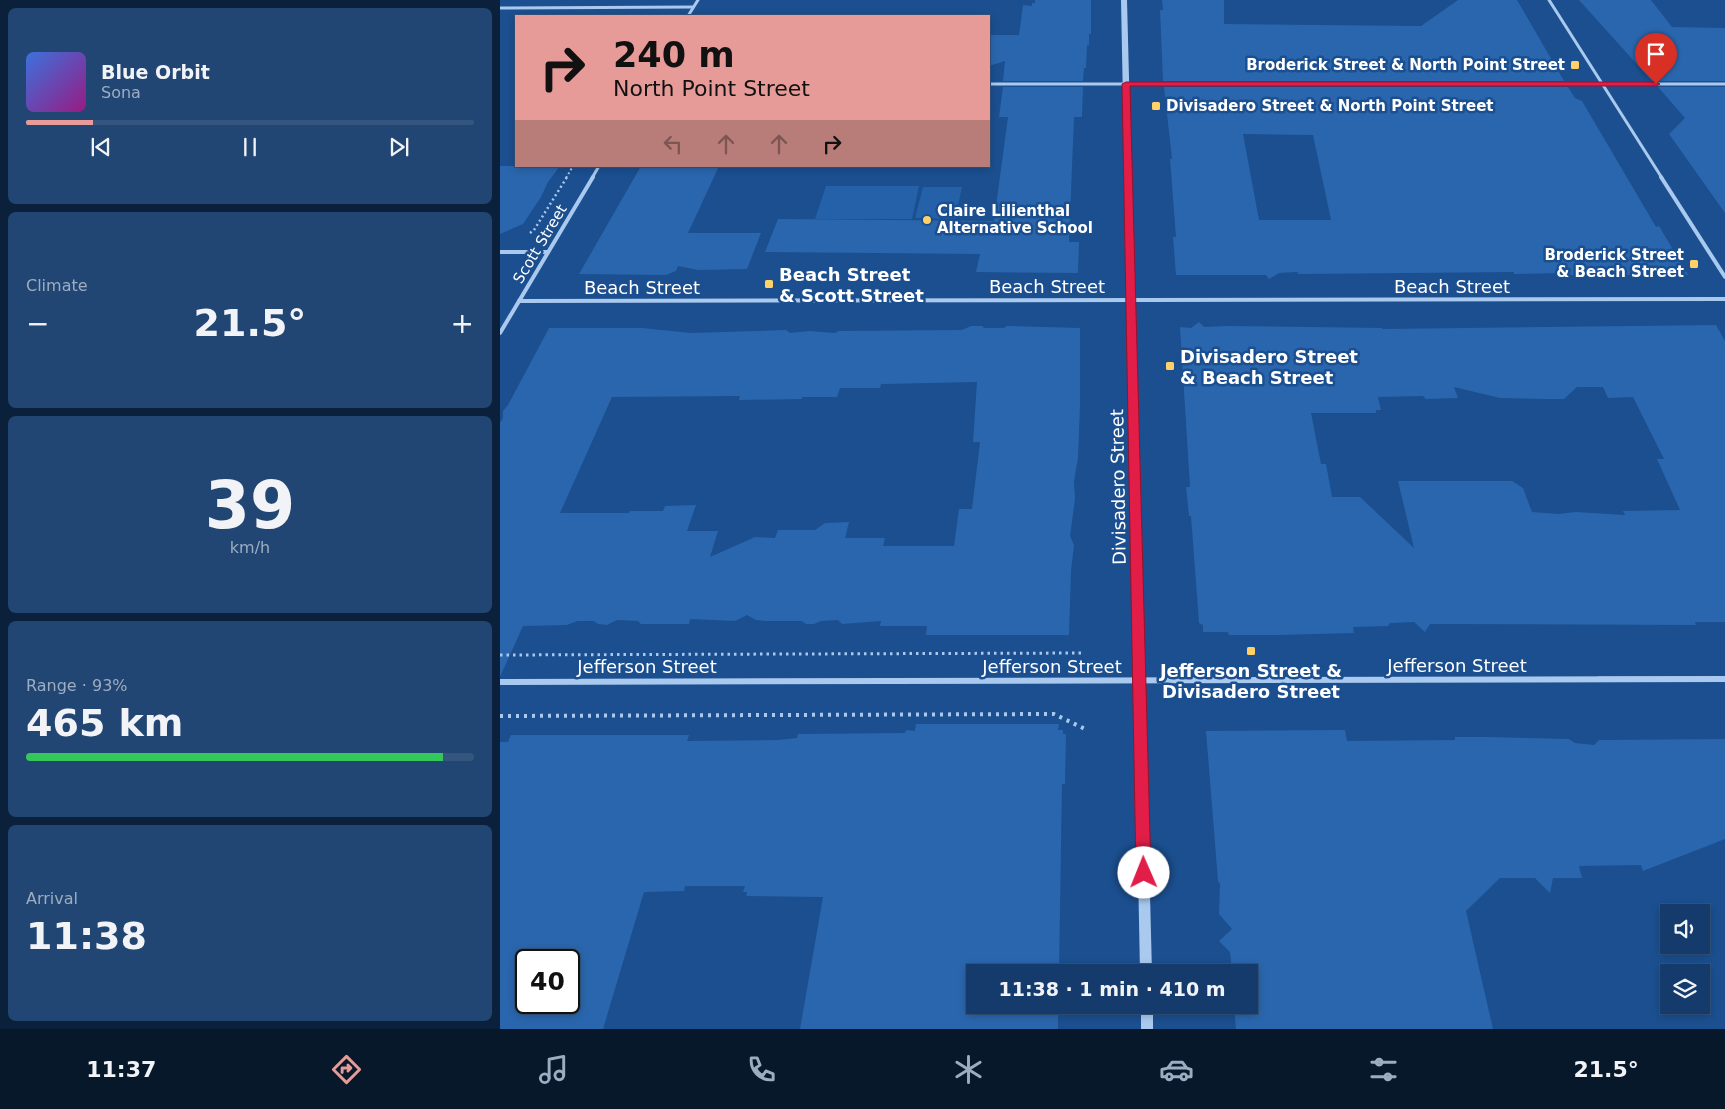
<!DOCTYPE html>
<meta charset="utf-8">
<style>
:root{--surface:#143b6b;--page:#214673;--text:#f1f3f6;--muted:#9dadc1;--line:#33557e;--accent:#e69b98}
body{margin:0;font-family:"DejaVu Sans",sans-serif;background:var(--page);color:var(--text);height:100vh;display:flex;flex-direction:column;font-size:19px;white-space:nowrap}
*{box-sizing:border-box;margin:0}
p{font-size:16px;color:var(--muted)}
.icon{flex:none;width:28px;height:28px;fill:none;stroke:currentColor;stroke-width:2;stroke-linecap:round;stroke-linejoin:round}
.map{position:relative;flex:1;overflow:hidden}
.sheet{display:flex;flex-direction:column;gap:8px;padding:8px;background:#0b203b;width:500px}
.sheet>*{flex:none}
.top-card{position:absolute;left:15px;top:15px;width:475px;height:152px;border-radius:0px;box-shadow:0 2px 8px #0003,0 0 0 1px var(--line);background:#e69b98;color:#111;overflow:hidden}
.controls{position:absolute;left:1160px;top:904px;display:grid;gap:10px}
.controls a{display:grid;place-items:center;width:50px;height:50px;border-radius:0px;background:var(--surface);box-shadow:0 2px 8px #0003,0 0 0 1px var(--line);font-size:25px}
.speed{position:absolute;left:15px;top:949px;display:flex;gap:10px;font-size:25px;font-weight:700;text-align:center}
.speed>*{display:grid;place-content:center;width:65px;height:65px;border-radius:50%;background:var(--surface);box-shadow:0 2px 8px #0003,0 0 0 1px var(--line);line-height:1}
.speed .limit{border:2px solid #111;border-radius:8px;background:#fff;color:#111}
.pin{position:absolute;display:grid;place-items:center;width:42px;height:42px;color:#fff;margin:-51px -21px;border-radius:50% 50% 50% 0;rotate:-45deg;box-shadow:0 0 5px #0007}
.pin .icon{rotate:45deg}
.me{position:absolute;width:55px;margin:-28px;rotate:359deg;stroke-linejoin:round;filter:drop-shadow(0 0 4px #0008)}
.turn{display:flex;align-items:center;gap:18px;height:105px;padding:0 15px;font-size:22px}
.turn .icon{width:65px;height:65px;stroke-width:2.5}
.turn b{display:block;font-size:35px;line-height:42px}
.lanes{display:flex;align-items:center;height:48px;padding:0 15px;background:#0003;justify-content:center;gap:25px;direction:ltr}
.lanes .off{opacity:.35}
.big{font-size:38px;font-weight:600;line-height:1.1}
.sheet .tile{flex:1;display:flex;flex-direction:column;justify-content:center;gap:8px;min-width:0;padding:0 18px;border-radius:8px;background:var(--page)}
.sheet .dial{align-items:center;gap:0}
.dial b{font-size:65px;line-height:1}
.song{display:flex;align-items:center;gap:15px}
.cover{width:60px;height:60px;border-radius:8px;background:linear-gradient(135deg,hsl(220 70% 55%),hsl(310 70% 35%))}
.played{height:5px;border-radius:2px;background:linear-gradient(90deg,var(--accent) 15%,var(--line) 15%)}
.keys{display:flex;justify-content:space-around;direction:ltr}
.heat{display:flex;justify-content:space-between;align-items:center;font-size:28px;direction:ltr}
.charge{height:8px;border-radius:4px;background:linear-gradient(90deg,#34c759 93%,var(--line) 0)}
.trip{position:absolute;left:466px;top:964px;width:292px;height:50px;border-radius:0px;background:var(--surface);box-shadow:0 2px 8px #0003,0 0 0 1px var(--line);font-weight:600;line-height:50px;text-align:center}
.menu{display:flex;height:80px;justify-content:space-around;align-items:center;background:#08182b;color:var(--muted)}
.menu .icon{width:35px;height:35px}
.menu .active{color:var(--accent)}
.menu b{font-size:22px;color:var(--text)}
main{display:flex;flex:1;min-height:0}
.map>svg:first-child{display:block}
.green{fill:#2461a8}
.building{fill:#2a66ad;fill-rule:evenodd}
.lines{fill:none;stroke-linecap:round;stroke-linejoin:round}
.path-far3{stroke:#a9c9ee;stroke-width:2;stroke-dasharray:2 2.5;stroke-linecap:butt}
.path-far2{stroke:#a9c9ee;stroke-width:2.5;stroke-dasharray:2 3;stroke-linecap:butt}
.path-far1{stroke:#a9c9ee;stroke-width:3;stroke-dasharray:2.5 4;stroke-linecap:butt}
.path{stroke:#a9c9ee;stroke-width:4;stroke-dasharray:3 5;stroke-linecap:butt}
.minor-far3{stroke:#a9c9ee;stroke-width:3}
.minor-far2{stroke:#a9c9ee;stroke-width:4}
.minor-far1{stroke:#a9c9ee;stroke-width:5}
.minor{stroke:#a9c9ee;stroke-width:6}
.tertiary{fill:#a9c9ee;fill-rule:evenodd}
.route{fill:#e11d48;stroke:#92132f}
.poi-dot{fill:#ffd166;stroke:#1b4f8f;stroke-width:2}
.labels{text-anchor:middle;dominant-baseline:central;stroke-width:5;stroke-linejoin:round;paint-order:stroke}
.far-poi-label{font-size:15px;font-weight:bold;fill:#fff;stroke:#1b4f8f;text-anchor:end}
.far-street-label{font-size:15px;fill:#fff;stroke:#1b4f8f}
.poi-label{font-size:18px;font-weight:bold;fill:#fff;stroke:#1b4f8f;text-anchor:start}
.street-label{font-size:18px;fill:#fff;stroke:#1b4f8f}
</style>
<main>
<section class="sheet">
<div class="tile">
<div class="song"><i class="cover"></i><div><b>Blue Orbit</b><p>Sona</p></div></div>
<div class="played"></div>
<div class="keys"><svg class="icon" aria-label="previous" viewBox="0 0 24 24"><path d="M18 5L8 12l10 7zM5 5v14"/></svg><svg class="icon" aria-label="pause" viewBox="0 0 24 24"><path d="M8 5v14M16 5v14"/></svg><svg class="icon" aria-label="next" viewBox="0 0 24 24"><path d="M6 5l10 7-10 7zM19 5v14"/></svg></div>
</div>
<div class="tile"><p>Climate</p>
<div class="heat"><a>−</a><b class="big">21.5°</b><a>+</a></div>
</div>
<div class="tile dial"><b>39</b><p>km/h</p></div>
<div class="tile"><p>Range · 93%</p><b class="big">465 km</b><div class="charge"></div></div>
<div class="tile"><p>Arrival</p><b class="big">11:38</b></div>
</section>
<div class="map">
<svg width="1225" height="1029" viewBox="0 0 1225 1029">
<rect width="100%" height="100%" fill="#1b4f8f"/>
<g class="green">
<path d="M326,186H419L412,219H315Z"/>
<path d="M423,187H462L455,219L415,218Z"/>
</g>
<g class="building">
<path d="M535,0H591V34H589V45H587L586,68H584L583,81H503L505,61L489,66V35H519L523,5L532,6V3H535Z"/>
<path d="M662,0H724V24L921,26L958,0H1017L1064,81H663L660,10H663Z"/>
<path d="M1079,0H1151L1172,27L1225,28V81H1152Z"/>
<path d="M503,87H583L582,117H574L569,242H579L578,273L476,272L480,254L265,252L278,219L494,221L508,117H499Z"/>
<path d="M664,87H1068L1075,98L1082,101L1156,227L1159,226L1188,275H1068L1067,273L1014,274V272L799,274L797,272L779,273L769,279L766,275H676L673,237H676L670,159H672ZM743,134L813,135L831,220H759Z"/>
<path d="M1158,87H1225V213L1169,134L1185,118Z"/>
<path d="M0,166H60L48,182L41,197L23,224L0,234Z"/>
<path d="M141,166H219L188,233H261L247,269L198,270L178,266L176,271L166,275L79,274Z"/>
<path d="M699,322L704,327L727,326L882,328V329L1216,325L1225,341V622H1195L1196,625L930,624L925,632L914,622L890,623L888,626L853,627L854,633L780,635H729L728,632H703V625L699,623L691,516H689L686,487H690L680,327L691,328ZM954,387L1000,398L1044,399H1064L1077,387H1103L1108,398L1133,397L1164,459H1157L1180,510L1123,511L1125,515L1076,512L1058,514L1032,512L1023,488L1012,481H898L914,548L860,497H832L826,464H821L811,413H876V410H881L878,397L923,396L926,399L958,398Z"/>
<path d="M471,326H482L484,328H504L507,326L580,328V405L578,458L574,481L575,499L570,536L574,545L571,571L569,635H426L427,626H380L381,621L342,624L338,620L321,621L314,624H306L302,621H266L256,620L247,615L235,621L190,619L189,624H141L138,621L117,620L107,625L98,624L94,621H77L67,625L23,626L0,677V423L3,418V411L8,405L49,328H142L191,333L286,330L290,333L309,331L335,333L339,331L462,330ZM477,382L473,442H480L472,509H459L454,546H383L385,538H345L349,522L325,523L315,530H278L275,538L255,537L210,557L218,531H187L196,505L165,506L163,511H130L129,513H60L112,397L240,396L239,400L302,399V397H337L340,388H380L381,384Z"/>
<path d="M416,724H559L558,730H563V734H566L565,784H562L559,972H475V1005H558V1029H300L323,897L246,896L247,892H243L245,886H185L184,891L144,892L103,1029H0V742H8L11,735H189L187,741L278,740L297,738L298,734L405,733L406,730L415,731ZM26,960H69V1002H26Z"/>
<path d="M845,730L847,741L955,740V737H988L1069,739L1075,743L1094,745L1099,740L1225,739V839L1143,871L1141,865L1079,866L1082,878H1053L1050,893L1035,878H1000L966,911L993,1029H736L734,1005H750V972H732L730,952L719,941L732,929L719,914L720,884L718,881L706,731Z"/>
</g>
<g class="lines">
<path class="path-far3" d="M66,178L73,166"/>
<path class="path-far2" d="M30,233L34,230L67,177"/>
<path class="path-far1" d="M0,655L585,653"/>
<path class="path" d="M0,716L554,714L585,729"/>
<g class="minor-far3">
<path d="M1049,0L1162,178"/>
<path d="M0,8L193,7"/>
<path d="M188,16L198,0"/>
<path d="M489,84H1225"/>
<path d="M92,178L99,166"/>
</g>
<g class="minor-far2">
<path d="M1161,177L1225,277"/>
<path d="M0,252H48"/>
<path d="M19,301L1225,299"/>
<path d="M0,333L93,177"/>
</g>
<path class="minor-far1" d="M1099,679H1225"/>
<path class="minor" d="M0,682L1225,679"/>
<g class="tertiary">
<path d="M621,0H627L652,972H640Z"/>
<rect x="641" y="1005" width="12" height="24"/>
</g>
</g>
<path class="route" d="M626,82H1156L1160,84L1156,86H630L651,873L649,878L644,880L638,878L636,873L622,84Z"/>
<g class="poi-dot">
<rect x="1070" y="60" width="10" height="10" rx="2.5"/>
<rect x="651" y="101" width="10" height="10" rx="2.5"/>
<circle cx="427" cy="220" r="5"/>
<rect x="1189" y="259" width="10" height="10" rx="2.5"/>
<rect x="264" y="279" width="10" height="10" rx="2.5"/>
<rect x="665" y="361" width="10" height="10" rx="2.5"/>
<rect x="746" y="646" width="10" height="10" rx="2.5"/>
</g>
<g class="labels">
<g class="far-poi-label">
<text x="1065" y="65">Broderick Street &amp; North Point Street</text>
<text x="666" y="106" text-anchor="start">Divisadero Street &amp; North Point Street</text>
<text x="437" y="211" text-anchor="start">Claire Lilienthal<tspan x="437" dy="17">Alternative School</tspan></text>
<text x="1184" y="255">Broderick Street<tspan x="1184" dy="17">&amp; Beach Street</tspan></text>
</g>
<g class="far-street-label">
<text transform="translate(40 244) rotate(-59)">Scott Street</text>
</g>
<g class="poi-label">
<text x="279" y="274">Beach Street<tspan x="279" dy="21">&amp; Scott Street</tspan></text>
<text x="680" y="356">Divisadero Street<tspan x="680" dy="21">&amp; Beach Street</tspan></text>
<text x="751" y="670" text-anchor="middle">Jefferson Street &amp;<tspan x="751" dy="21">Divisadero Street</tspan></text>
</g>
<g class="street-label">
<text x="547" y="286">Beach Street</text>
<text x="952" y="286">Beach Street</text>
<text x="142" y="287">Beach Street</text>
<text transform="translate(618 487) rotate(-91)">Divisadero Street</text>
<text x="957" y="665">Jefferson Street</text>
<text x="147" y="666">Jefferson Street</text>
<text x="552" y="666">Jefferson Street</text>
</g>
</g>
</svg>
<div class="controls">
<a><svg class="icon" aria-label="sound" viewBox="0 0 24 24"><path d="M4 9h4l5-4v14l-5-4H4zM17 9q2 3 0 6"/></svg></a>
<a><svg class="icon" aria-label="layers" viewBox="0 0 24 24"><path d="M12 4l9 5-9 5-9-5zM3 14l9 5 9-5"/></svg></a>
</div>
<div class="speed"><div class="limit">40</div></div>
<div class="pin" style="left:1156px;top:84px;background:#d93025"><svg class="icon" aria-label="arrive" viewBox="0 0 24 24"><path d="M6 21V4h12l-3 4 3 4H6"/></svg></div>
<svg class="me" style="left:644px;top:873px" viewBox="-20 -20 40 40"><circle r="19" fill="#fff"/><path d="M0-13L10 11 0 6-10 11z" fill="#e11d48"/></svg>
<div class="trip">11:38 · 1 min · 410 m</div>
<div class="top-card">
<div class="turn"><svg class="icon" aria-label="right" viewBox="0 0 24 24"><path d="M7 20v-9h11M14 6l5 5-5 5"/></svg><div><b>240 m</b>North Point Street</div></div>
<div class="lanes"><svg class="icon off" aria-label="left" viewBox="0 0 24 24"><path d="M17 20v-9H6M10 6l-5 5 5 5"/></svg><svg class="icon off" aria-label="ahead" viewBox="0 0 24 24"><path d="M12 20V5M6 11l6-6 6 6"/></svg><svg class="icon off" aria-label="ahead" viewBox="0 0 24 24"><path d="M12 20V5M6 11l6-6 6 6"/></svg><svg class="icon" aria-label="right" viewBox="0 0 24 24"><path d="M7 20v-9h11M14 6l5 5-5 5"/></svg></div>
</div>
</div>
</main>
<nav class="menu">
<b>11:37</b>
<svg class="icon active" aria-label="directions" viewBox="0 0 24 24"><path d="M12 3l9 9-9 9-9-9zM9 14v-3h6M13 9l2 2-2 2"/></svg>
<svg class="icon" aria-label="music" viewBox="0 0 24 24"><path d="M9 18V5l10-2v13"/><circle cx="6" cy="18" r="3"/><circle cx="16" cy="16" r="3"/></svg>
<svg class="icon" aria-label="phone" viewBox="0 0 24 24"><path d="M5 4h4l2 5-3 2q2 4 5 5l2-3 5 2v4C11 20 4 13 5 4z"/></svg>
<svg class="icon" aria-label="climate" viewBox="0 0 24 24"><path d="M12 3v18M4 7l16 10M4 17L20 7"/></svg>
<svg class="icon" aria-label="car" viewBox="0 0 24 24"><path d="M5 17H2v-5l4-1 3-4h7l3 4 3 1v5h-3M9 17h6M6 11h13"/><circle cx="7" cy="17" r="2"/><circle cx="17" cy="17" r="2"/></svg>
<svg class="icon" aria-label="filters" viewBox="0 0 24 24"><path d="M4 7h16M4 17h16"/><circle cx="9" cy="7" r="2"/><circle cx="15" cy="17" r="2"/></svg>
<b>21.5°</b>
</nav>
